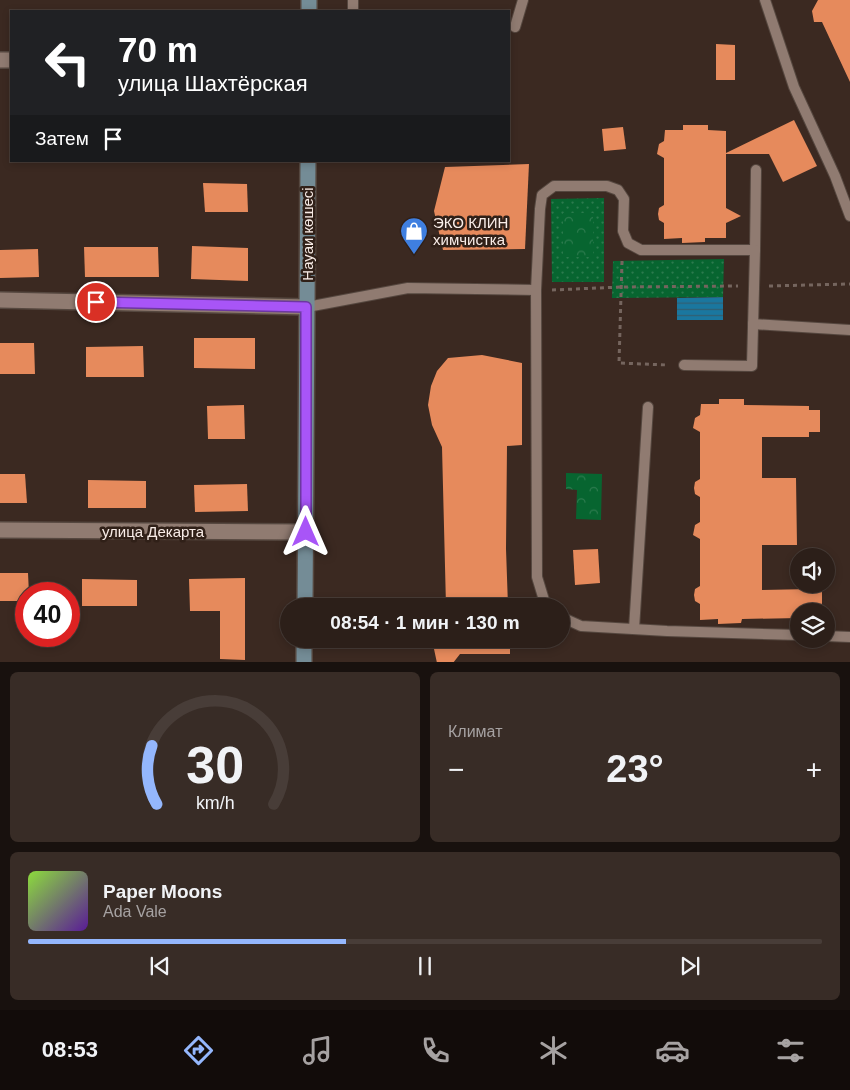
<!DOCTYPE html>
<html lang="ru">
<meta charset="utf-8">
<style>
:root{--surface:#2c1f19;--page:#382c26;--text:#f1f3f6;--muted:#a6a2a2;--line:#483d38;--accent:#94b7fd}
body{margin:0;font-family:Arial,sans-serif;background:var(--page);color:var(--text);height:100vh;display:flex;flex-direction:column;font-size:19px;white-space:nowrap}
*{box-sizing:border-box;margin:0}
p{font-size:16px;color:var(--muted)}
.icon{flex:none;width:28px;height:28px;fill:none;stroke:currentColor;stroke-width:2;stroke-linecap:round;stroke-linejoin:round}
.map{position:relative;height:662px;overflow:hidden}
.sheet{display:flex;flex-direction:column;gap:10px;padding:10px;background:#18110e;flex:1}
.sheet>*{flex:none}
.top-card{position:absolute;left:10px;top:10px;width:500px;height:152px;border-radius:0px;box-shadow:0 2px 8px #0003,0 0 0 1px var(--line);background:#202124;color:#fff;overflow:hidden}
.controls{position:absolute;left:790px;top:548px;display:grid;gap:10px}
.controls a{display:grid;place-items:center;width:45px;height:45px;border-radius:50%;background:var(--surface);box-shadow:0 2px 8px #0003,0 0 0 1px var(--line);font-size:25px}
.speed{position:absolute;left:15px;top:582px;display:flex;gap:10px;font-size:25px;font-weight:700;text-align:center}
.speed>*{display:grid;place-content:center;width:65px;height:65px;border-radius:50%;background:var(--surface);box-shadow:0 2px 8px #0003,0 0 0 1px var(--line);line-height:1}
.speed .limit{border:8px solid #d22;background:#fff;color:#111}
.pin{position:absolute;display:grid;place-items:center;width:42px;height:42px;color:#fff;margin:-21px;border:2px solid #fff;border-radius:50%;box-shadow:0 1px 5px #0007}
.me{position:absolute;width:55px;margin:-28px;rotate:0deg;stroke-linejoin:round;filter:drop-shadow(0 0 4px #0008)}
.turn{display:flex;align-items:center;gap:18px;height:105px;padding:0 25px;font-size:22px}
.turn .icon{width:65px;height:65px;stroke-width:2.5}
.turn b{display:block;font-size:35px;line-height:42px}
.then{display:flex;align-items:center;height:48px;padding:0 25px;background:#0003;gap:10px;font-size:19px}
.big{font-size:38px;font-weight:800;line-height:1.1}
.sheet .widget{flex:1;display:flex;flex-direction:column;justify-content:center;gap:8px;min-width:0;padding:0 18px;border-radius:8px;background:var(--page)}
.sheet .dial{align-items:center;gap:0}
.dial svg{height:130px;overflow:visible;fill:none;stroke:var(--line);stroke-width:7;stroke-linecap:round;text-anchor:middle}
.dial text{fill:var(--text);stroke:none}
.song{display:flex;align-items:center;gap:15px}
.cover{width:60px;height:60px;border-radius:8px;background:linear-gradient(135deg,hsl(90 70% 55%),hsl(270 70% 35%))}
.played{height:5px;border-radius:2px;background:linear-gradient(90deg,var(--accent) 40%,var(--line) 40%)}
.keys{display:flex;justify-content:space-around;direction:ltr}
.heat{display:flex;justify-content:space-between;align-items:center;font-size:28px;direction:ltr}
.sheet .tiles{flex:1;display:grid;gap:10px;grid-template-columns:1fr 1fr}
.widget:last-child{grid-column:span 2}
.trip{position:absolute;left:280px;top:598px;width:290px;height:50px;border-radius:25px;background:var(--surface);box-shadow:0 2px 8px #0003,0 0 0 1px var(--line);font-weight:800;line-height:50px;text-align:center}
.dock{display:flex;height:80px;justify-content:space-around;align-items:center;background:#120c0a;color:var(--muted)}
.dock .icon{width:35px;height:35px}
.dock .active{color:var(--accent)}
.dock b{font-size:22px;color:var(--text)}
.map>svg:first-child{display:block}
.grass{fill:url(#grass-dots)}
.park{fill:url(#park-crowns)}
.water{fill:url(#water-rules)}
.building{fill:#e68a5c}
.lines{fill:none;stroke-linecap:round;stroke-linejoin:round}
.lane-casing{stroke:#55473f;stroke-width:12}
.street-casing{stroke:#55473f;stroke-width:18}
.secondary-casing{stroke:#55473f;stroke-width:18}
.path{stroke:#75655e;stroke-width:3;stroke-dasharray:4 4;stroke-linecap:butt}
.lane{stroke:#907b71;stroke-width:10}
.street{stroke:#907b71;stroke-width:15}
.secondary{stroke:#748c96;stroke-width:15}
.route-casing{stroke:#6d37a1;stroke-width:12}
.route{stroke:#a855f7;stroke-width:9}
.labels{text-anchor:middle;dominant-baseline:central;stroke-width:5;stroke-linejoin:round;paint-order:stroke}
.poi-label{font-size:15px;fill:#f9ede8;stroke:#302018;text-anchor:start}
.street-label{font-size:15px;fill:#f9ede8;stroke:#302018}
</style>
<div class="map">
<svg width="850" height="663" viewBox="0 0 850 663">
<defs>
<pattern id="grass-dots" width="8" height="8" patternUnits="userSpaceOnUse" patternTransform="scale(1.25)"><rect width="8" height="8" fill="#076530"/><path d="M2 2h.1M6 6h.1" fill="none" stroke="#2c7b4e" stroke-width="1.8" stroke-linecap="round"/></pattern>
<pattern id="park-crowns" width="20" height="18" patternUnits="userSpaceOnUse" patternTransform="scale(1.25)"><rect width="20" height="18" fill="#076530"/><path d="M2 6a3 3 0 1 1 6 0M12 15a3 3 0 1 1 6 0" fill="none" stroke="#2c7b4e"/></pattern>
<pattern id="water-rules" width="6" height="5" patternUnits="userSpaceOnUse" patternTransform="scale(1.25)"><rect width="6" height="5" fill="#1a779f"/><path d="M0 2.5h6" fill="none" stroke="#325f72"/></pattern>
</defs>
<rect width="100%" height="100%" fill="#3b2921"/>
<g class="grass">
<path d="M604,198V282H552L551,199Z"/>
<path d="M724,259L723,297L612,298L613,261Z"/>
</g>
<g class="park">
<rect x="563" y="213" width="30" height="44"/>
<path d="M566,473L602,474L601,520L576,519L577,490L566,489Z"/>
</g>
<path class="water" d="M723,297V320H677V298Z"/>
<g class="building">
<path d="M818,0H850V82L822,22H814L812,11Z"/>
<path d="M716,44L735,45V80H716Z"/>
<path d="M794,120L817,166L783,182L769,154H726V208L741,216L726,223V238H705V242L682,243V238L664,239V223L659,220L658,214L659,208L664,205V158L657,154L659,144L664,141L665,130H683V125H708V130L726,131V153Z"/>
<path d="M623,127L626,149L604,151L602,129Z"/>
<path d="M529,164L525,249L443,250L434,211L445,167Z"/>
<path d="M203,183L247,184L248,212H205Z"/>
<path d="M192,246L248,248V281L191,279Z"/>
<path d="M84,247H158L159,277H85Z"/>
<path d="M38,249L39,277L0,278V250Z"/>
<path d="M194,338H255V369L194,368Z"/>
<path d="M0,343H34L35,374H0Z"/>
<path d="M143,346L144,377H86V347Z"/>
<path d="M482,355L522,363V445L507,446L506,549L508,606H446L442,447L432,425L428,405L431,386L437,371L448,358Z"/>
<path d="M719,399H744V405L809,406V410H820V432H809V437H762V478H796L797,545H762V590L811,589V592H822V611H799V618L742,619L741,623L718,624V619L700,620V604L695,601L694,595L695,589L700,586V539L693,535L695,525L700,522V497L695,494L694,488L695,482L700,479V432L693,428L695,418L700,415L701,404H719Z"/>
<path d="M244,405L245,439H208L207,406Z"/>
<path d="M0,474H25L27,503H0Z"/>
<path d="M88,480L146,481V508H88Z"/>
<path d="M247,484L248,511L195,512L194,485Z"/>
<path d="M598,549L600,583L575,585L573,550Z"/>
<path d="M0,573H28L29,594H26V601H0Z"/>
<path d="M245,578V660L220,659V611H190L189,579Z"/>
<path d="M82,579L137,580V606H82Z"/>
<path d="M447,639H510V654H460L453,663H437L434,649L438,642Z"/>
</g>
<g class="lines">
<g class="lane-casing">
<g id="lane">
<path d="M765,0L794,87L835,176L850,216"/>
<path d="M353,11V0"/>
<path d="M515,27L523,0"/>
<path d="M755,250L756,170"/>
<path d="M307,307L408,288L536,290"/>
<path d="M753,324L850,330"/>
<path d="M549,606L544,600L537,577L536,290L540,209L542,195L554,186H607L618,190L624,199L623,231L628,243L641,250H755L752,366L684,365"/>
<path d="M561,617L581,626L667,631L799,635"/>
<path d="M634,629L648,407"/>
<path d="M826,636L850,637"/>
</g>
</g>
<g class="street-casing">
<g id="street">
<path d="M0,60H11"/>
<path d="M0,300L307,307"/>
<path d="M0,530L306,532"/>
</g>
</g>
<g class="secondary-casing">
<g id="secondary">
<path d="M309,11V0"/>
<path d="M305,606L308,161"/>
<path d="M304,663V639"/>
</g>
</g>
<g class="path">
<path d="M622,261L619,363L668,365"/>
<path d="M769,286L850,284"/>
<path d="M552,290L621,287L738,286"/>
</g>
<use href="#lane" class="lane"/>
<use href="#street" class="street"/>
<use href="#secondary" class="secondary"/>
</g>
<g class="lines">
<g class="route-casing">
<path id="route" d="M96,302L306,307V532"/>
</g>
<use href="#route" class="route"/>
</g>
<defs>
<g id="shop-pin" transform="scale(1.4375)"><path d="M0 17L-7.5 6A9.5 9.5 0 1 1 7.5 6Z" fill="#3f7fe0" stroke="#302018"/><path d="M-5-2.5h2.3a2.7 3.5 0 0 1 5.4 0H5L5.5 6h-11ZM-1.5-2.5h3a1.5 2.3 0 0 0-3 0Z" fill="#fff"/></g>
</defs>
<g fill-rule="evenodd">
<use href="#shop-pin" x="414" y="231"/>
</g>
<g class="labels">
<g class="poi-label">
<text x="433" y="222">ЭКО КЛИН<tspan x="433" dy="17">химчистка</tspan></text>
</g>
<g class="street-label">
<text transform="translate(307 234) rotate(-90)">Науаи көшесі</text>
<text x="153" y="531">улица Декарта</text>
</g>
</g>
</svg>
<div class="controls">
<a><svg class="icon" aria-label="sound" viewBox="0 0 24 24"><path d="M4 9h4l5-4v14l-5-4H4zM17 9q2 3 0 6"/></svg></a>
<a><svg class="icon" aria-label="layers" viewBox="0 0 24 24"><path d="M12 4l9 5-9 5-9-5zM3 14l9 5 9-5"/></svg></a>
</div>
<div class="speed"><div class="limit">40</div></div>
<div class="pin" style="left:96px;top:302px;background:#d93025"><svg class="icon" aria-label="arrive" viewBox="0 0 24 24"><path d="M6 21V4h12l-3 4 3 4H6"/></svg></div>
<svg class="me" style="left:306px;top:532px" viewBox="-20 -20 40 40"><path d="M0-17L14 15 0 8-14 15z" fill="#a855f7" stroke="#fff" stroke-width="4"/></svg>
<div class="trip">08:54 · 1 мин · 130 m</div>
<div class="top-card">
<div class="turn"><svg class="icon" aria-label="left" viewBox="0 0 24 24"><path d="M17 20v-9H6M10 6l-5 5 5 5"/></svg><div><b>70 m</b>улица Шахтёрская</div></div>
<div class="then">Затем<svg class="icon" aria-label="arrive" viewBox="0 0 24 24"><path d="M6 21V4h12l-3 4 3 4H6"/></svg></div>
</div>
</div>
<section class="sheet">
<div class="tiles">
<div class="widget dial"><svg viewBox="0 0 100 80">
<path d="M14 69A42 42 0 1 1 86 69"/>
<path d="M14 69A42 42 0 0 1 11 33" stroke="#94b7fd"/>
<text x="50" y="56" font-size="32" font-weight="700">30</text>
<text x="50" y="72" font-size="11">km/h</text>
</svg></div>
<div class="widget"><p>Климат</p>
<div class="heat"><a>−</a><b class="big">23°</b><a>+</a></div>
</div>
<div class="widget">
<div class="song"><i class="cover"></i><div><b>Paper Moons</b><p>Ada Vale</p></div></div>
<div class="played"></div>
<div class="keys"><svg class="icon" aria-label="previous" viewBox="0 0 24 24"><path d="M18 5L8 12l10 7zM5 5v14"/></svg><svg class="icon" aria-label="pause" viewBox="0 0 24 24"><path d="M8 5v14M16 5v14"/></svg><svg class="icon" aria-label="next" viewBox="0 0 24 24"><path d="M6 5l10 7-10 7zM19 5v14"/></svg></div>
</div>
</div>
</section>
<nav class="dock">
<b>08:53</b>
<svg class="icon active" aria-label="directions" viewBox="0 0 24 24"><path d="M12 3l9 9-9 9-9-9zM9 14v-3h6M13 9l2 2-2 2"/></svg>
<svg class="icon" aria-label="music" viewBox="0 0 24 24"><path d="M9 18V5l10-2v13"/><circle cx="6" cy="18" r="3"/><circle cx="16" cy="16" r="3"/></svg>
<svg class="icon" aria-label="phone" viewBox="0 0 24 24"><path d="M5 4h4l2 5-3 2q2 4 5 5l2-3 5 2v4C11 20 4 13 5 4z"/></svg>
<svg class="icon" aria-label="climate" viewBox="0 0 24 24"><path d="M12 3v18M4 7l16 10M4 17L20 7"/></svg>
<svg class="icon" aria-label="car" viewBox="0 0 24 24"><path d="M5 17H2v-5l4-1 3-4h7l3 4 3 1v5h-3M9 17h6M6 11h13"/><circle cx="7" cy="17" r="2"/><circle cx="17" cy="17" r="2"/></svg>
<svg class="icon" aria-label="filters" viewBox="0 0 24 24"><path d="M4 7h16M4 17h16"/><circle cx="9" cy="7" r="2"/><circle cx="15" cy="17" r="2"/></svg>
</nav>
